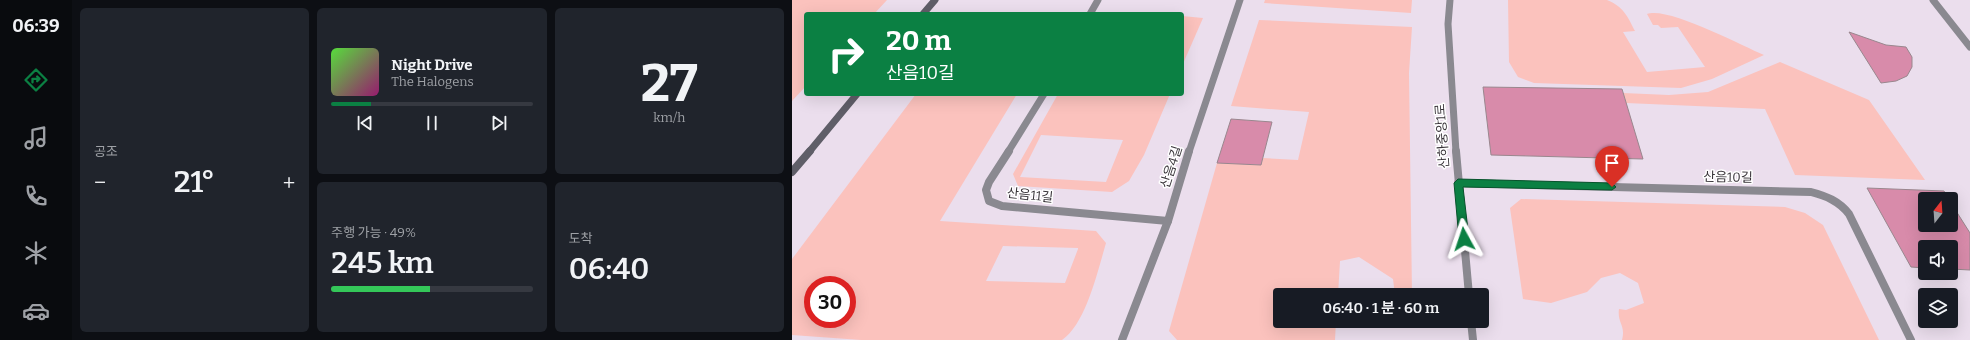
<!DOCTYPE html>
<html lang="ko">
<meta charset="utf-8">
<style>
:root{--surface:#171b24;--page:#20242c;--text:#f1f3f6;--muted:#9ea1a6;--line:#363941;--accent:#0b8043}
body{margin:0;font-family:Bitter,"Noto Sans KR",serif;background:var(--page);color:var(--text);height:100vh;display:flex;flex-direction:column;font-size:15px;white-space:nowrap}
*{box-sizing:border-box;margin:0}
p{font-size:13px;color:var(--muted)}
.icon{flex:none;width:22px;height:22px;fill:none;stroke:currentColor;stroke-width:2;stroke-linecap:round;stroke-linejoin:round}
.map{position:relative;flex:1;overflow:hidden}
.drawer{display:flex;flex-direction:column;gap:8px;padding:8px;background:#0d0f14;width:720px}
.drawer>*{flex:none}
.banner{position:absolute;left:12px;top:12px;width:380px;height:84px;border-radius:4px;box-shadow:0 4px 16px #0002;background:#0b8043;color:#fff;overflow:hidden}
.needle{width:26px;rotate:17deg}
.controls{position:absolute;left:1126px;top:192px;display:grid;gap:8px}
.controls a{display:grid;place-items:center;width:40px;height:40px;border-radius:4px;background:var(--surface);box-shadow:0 4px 16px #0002;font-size:20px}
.speed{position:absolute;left:12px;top:276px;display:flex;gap:8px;font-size:20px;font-weight:700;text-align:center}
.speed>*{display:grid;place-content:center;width:52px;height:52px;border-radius:50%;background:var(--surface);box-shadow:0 4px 16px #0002;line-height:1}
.speed .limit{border:6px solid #d22;background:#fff;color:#111}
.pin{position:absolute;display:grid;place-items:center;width:34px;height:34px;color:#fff;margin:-41px -17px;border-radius:50% 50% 50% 0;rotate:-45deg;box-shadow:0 0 4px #0007}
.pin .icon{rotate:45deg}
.me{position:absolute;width:44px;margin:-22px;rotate:355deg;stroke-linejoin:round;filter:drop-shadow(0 0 3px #0008)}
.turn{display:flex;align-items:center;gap:14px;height:84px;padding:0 16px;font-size:18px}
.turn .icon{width:52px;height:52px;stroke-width:2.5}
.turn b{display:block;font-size:28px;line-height:34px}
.big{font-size:30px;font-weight:600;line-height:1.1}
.drawer .tile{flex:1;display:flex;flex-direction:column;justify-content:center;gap:6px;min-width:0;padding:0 14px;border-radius:6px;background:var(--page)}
.drawer .dial{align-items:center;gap:0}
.dial b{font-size:52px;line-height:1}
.song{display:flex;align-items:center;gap:12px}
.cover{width:48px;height:48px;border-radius:6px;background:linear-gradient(135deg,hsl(110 70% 55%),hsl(320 70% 35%))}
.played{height:4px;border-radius:2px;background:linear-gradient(90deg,var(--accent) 20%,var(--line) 20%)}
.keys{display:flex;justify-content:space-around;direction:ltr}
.heat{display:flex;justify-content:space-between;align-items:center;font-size:22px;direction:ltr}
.charge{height:6px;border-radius:3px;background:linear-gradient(90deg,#34c759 49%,var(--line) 0)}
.drawer .tiles{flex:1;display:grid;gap:8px;grid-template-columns:repeat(3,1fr)}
.tile:first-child{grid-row:span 2}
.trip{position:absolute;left:481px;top:288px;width:216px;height:40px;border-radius:4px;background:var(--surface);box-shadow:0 4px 16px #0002;font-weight:600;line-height:40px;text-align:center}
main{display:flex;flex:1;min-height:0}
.menu{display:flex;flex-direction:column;width:72px;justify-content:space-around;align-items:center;background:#090b0e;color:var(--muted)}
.menu .icon{width:28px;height:28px}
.menu .active{color:var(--accent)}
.menu b{font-size:18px;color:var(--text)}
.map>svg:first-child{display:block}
.green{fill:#fbc2bd;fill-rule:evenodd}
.building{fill:#d88baa;stroke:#99878e}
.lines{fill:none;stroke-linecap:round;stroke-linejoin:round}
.minor-far1{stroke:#8a8990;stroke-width:7}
.minor{stroke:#8a8990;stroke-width:8}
.tertiary{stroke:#8a8990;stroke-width:7}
.secondary-far1{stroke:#5f5e68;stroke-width:7}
.secondary{stroke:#5f5e68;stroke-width:8}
.route{fill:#0b8043;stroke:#07532c}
.labels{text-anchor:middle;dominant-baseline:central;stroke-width:3;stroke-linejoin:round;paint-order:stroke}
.street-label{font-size:13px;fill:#383339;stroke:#fff}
</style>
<main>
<nav class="menu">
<b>06:39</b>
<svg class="icon active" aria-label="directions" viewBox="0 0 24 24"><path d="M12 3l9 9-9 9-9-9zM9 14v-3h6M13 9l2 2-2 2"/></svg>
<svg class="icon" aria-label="music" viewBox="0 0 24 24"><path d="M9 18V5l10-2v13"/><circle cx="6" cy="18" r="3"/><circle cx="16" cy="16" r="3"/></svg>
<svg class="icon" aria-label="phone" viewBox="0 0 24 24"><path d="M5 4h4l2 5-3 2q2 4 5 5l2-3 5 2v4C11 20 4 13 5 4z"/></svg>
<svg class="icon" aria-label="climate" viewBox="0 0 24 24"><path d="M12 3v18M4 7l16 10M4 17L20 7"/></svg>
<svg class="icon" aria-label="car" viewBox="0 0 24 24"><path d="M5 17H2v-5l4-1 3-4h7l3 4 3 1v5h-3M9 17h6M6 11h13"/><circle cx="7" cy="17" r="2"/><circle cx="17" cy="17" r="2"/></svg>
</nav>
<section class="drawer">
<div class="tiles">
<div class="tile"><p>공조</p>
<div class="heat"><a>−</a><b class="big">21°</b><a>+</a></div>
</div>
<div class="tile">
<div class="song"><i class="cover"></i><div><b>Night Drive</b><p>The Halogens</p></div></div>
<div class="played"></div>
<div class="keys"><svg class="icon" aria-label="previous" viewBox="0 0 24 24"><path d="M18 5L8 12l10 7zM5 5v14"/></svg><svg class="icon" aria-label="pause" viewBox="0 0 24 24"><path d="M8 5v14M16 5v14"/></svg><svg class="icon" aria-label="next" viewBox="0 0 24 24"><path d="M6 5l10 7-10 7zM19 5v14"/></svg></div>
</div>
<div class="tile dial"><b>27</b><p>km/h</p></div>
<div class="tile"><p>주행 가능 · 49%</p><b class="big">245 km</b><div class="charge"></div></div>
<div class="tile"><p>도착</p><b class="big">06:40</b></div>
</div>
</section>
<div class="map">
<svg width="1178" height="340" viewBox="0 0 1178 340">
<rect width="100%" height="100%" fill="#ebdeed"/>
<g class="green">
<path d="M0,0H95L82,14H14V86L0,101Z"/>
<path d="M473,0H620L619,13L472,3Z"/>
<path d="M716,0H815C831,6 836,17 843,31L831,32L855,72L913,67L886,27L869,28L866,25H861L855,14C875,6 949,45 972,55L920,79L889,88L742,83L726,77L717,62Z"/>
<path d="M390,16L411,18L390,66Z"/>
<path d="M467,20L620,27L617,73L620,295H603L601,279L567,257L548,261L546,295H488V321H544L543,340H385L377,331L425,163L469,165L471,158L506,160L517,112L439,106Z"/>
<path d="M988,62L1077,100L1133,180L1003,175L973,109L834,103L831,93L877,95L916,92Z"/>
<path d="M124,94H225L148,221L304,231L314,243C306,270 294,324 270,340H69L0,335V259ZM211,246L286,248V249L273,283L194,281ZM21,285H55V319H21Z"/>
<path d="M266,94H378L352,155L337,181L320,192L226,186L221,174ZM249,135L331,140L314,182L228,177Z"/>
<path d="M729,199L993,207L1013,213L1031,225L1087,340H830C834,325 825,323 827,309L834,310L852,303L846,283L828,273L809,278L795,292L759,303L731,299L718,208Z"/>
</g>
<g class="building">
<path d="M1057,32L1094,45L1114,47L1120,57V67L1115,76L1104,81L1089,83Z"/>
<path d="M691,87L830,89L851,159L699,155Z"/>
<path d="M439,119L480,122L469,165L425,163Z"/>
<path d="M1075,188L1152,191L1157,199H1133V225H1159V203L1178,233V270L1159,269V247H1133V268L1119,267Z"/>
</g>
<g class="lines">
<g class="minor-far1">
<path d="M658,0L656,24L664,152"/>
<path d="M298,14L306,0"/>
<path d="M216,152L252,94"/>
<path d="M397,152L448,0"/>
</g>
<g class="minor">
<path d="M217,151L197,182L194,190L197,201L210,206L376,221"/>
<path d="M664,151L677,295"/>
<path d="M666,183L1019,192C1034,196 1047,201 1057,214L1119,340"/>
<path d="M679,321L681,340"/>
<path d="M330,340L376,221L397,151"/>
</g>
<path class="tertiary" d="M1141,0L1178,47"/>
<g class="secondary-far1">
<path d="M131,14L143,0"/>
<path d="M17,152L65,94"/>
</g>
<path class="secondary" d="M0,172L18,151"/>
</g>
<path class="route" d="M666,179L820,183L824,187L820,190L671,187L677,239L672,243L667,239L662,183Z"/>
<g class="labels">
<g class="street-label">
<text transform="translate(650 136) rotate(-94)">산하중앙1로</text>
<text transform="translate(379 167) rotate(-72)">산음4길</text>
<text transform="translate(936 177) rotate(1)">산음10길</text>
<text transform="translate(238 195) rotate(6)">산음11길</text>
</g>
</g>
</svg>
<div class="controls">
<a><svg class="needle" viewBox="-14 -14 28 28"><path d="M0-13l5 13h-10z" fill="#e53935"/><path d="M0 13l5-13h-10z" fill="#9ea1a6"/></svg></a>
<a><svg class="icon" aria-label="sound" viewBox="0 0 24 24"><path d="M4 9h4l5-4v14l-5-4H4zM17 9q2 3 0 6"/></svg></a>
<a><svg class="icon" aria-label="layers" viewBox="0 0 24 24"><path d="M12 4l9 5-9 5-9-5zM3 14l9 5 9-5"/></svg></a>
</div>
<div class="speed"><div class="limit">30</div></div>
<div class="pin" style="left:820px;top:187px;background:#d93025"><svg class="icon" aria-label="arrive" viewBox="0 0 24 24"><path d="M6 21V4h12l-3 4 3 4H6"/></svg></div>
<svg class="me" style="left:672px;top:239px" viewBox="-20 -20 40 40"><path d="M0-17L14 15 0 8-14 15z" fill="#0b8043" stroke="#fff" stroke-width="4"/></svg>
<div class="trip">06:40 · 1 분 · 60 m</div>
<div class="banner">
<div class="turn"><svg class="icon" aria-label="right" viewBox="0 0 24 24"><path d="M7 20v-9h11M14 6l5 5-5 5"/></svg><div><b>20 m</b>산음10길</div></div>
</div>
</div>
</main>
